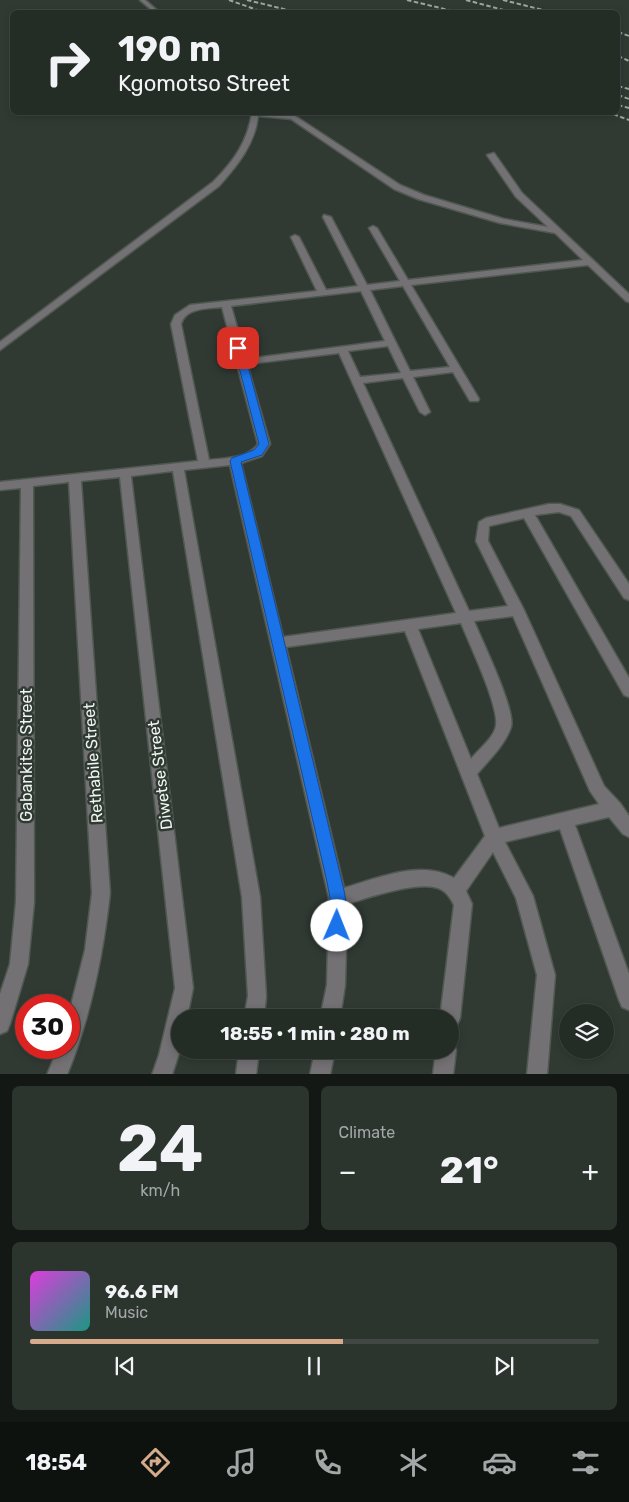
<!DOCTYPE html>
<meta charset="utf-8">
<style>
:root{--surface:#242c26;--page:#2c342e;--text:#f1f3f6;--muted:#a3a7a7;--line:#414843;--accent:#d6ab8b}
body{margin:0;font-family:Rubik,sans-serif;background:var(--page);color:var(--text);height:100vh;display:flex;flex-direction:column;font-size:19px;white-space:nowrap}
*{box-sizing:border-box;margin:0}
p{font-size:16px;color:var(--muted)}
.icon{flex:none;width:28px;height:28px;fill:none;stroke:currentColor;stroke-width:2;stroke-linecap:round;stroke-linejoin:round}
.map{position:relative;height:1074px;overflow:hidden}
.drawer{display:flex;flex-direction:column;gap:12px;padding:12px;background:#141815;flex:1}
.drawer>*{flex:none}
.guide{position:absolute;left:10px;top:10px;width:610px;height:105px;border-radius:8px;box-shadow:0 2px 8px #0003,0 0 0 1px var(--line);background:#242c26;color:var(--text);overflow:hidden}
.tools{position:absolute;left:559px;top:1004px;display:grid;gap:10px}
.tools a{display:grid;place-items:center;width:55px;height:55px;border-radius:50%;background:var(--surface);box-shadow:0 2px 8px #0003,0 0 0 1px var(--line);font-size:25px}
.speed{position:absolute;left:15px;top:994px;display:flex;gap:10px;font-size:25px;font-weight:700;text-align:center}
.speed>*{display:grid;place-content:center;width:65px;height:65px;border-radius:50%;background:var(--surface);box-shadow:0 2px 8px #0003,0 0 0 1px var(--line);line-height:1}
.speed .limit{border:8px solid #d22;background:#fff;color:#111}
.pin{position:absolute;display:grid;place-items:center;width:42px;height:42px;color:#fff;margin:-21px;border-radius:10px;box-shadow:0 2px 8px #0006}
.me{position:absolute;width:55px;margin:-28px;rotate:1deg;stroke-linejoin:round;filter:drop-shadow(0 0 4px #0008)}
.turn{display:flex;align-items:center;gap:18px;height:105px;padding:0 25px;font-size:22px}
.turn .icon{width:65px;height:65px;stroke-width:2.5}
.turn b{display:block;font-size:35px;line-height:42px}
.big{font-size:38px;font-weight:700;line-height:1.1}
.drawer .card{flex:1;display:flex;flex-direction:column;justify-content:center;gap:8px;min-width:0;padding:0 18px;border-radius:8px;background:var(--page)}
.drawer .dial{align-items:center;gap:0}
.dial b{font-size:65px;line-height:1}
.song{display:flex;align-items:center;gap:15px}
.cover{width:60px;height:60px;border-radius:8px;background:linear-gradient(135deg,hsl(300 70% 55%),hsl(170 70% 35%))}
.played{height:5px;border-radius:2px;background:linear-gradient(90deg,var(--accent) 55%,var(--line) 55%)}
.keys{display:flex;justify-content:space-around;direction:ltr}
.heat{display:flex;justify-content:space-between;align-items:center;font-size:28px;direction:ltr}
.drawer .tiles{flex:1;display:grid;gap:12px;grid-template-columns:1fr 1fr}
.card:last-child{grid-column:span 2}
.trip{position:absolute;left:171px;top:1009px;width:288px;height:50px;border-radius:25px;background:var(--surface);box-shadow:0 2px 8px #0003,0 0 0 1px var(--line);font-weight:700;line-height:50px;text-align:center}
.tabs{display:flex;height:80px;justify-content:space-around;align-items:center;background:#0e120f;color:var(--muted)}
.tabs .icon{width:35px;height:35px}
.tabs .selected{color:var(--accent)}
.tabs b{font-size:22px;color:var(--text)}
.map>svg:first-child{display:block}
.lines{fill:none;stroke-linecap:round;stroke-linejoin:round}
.minor-casing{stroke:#4f5851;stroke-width:3}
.minor{fill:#747175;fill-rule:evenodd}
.rail{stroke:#9ea6a1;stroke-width:2;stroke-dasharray:4.5 2.5;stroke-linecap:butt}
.route{fill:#1a73e8;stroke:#114b97}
.labels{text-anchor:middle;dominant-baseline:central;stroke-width:5;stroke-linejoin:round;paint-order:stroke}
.near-street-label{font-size:16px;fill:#eff5f1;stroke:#303a33}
</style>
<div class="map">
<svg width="629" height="1075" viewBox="0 0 629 1075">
<rect width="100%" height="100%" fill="#303a33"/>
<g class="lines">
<g class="minor-casing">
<g id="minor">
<path d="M140,0H145L159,12H154Z"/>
<path d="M252,112L295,116L400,185L424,195L504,219L548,227L516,197L487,155L494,153L522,193L629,294V302L626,301L588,265L411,285L479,399L478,401H470L453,372L413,377L430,412L425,415L420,412L403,378L363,383L469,611L508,606L476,541L479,522L486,518L549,504H560L579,510L629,584V600L624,598L571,516L559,512L535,515L629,678V697L624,695L524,518L489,526L488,541L524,610L604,786L620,803L629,816V837L623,834L609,817L575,825L629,974V1010L622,1007L619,1000L560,829L505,842L533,896L555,975L547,1075H527L537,975L516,898L493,852L466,891L472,904L460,1018L457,1025L450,1028V1018H440L454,905C451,899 447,893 442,890C424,878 367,898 347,904L345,985L340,1018H320L327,985L329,898L230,465L184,470L260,897L266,996L264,1018H244L248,996L242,897L173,471L131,476L193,988L187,1018H180V1050L172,1075H152L159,1055L175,988L120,477L81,481L110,893C103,955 91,1016 67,1075H47L58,1048H69V1013L85,950L92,893L69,482L33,486L34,902L28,964L10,1024L7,1031L0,1034V994L10,964L16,902L21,488L0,490V482L198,461L171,324L175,315L190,305L317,291L291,237L295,235L299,237L326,290L358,286L323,217L324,215L331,217L367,285L400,281L369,228L373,226L377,228L408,280L583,260L555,233L500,223L418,199L394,189L291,119L258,116C255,144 237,166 219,186L0,350V342L213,182C233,162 248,142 252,112ZM403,286L450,367L410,371L370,290ZM361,291L385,341L246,359L231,306ZM222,307L258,444C248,459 225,458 209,460L181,324C186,307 208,309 222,307ZM388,346L401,373L360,377L348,351ZM339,353L456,613L283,637L241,463L262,456L270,444L247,364ZM513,616L590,791L599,804L499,828L477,774C489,760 505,745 511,727C516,710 482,641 474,621ZM461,623C469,643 499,706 496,725C495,737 478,750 471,759L418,629ZM405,631L485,836L454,878C421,859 378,878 344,888L286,647Z"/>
<path d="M450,1042L453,1043L456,1050L453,1075H433L436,1050H450Z"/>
<path d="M239,1050H259L256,1075H236Z"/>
<path d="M315,1050H335L330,1075H310Z"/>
</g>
</g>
<use href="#minor" class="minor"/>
<g class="rail">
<path d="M229,0L263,12"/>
<path d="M247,0L296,12"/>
<path d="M407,0L457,12"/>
<path d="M466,0L511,12"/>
<path d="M503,0L551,12"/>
<path d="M618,32L629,36"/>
<path d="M618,56L629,61"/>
<path d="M618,86L629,89"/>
<path d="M618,95L629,99"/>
<path d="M618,105L629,108"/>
<path d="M607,112L629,120"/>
</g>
</g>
<path class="route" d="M238,345L243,348L269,444L262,455L241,462L342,882C346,897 349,916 343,931L337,934L331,931L329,926L330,898L327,882L230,461L232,458L254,450L259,444L234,348Z"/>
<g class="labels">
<g class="near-street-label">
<text transform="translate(26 755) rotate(-90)">Gabankitse Street</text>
<text transform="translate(93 763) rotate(-94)">Rethabile Street</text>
<text transform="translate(160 775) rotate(-97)">Diwetse Street</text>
</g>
</g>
</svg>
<div class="tools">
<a><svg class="icon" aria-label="layers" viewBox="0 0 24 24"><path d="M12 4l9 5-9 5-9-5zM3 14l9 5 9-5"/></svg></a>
</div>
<div class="speed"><div class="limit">30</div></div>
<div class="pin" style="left:238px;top:348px;background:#d93025"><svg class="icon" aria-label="arrive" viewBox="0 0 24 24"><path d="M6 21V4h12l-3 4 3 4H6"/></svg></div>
<svg class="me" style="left:337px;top:926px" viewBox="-20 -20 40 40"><circle r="19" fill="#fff"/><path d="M0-13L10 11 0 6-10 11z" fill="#1a73e8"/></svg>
<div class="trip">18:55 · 1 min · 280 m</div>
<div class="guide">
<div class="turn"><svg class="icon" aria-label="right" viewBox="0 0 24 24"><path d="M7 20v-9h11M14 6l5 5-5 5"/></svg><div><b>190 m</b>Kgomotso Street</div></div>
</div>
</div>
<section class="drawer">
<div class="tiles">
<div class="card dial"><b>24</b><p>km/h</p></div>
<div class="card"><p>Climate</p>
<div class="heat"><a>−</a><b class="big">21°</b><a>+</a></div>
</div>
<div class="card">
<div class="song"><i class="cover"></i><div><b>96.6 FM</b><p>Music</p></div></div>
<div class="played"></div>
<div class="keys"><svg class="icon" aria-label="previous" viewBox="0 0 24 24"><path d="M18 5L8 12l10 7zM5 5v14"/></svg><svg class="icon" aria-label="pause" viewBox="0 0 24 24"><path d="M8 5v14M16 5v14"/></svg><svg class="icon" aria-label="next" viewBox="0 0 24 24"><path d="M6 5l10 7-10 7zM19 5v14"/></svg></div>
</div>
</div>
</section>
<nav class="tabs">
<b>18:54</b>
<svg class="icon selected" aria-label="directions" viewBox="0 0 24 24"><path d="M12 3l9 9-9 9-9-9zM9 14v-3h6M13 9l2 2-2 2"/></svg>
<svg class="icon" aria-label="music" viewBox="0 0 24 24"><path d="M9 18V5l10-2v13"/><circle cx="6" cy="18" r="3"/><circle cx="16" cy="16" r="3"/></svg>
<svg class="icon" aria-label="phone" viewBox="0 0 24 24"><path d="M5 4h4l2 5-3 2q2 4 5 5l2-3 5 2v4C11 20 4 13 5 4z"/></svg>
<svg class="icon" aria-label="climate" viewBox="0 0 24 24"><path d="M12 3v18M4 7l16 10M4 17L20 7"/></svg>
<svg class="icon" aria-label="car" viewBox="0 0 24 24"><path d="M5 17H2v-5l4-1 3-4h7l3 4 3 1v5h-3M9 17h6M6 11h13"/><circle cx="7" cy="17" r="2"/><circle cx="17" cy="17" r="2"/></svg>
<svg class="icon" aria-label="filters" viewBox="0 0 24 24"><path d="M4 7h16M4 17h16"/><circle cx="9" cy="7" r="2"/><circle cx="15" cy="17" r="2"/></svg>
</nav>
